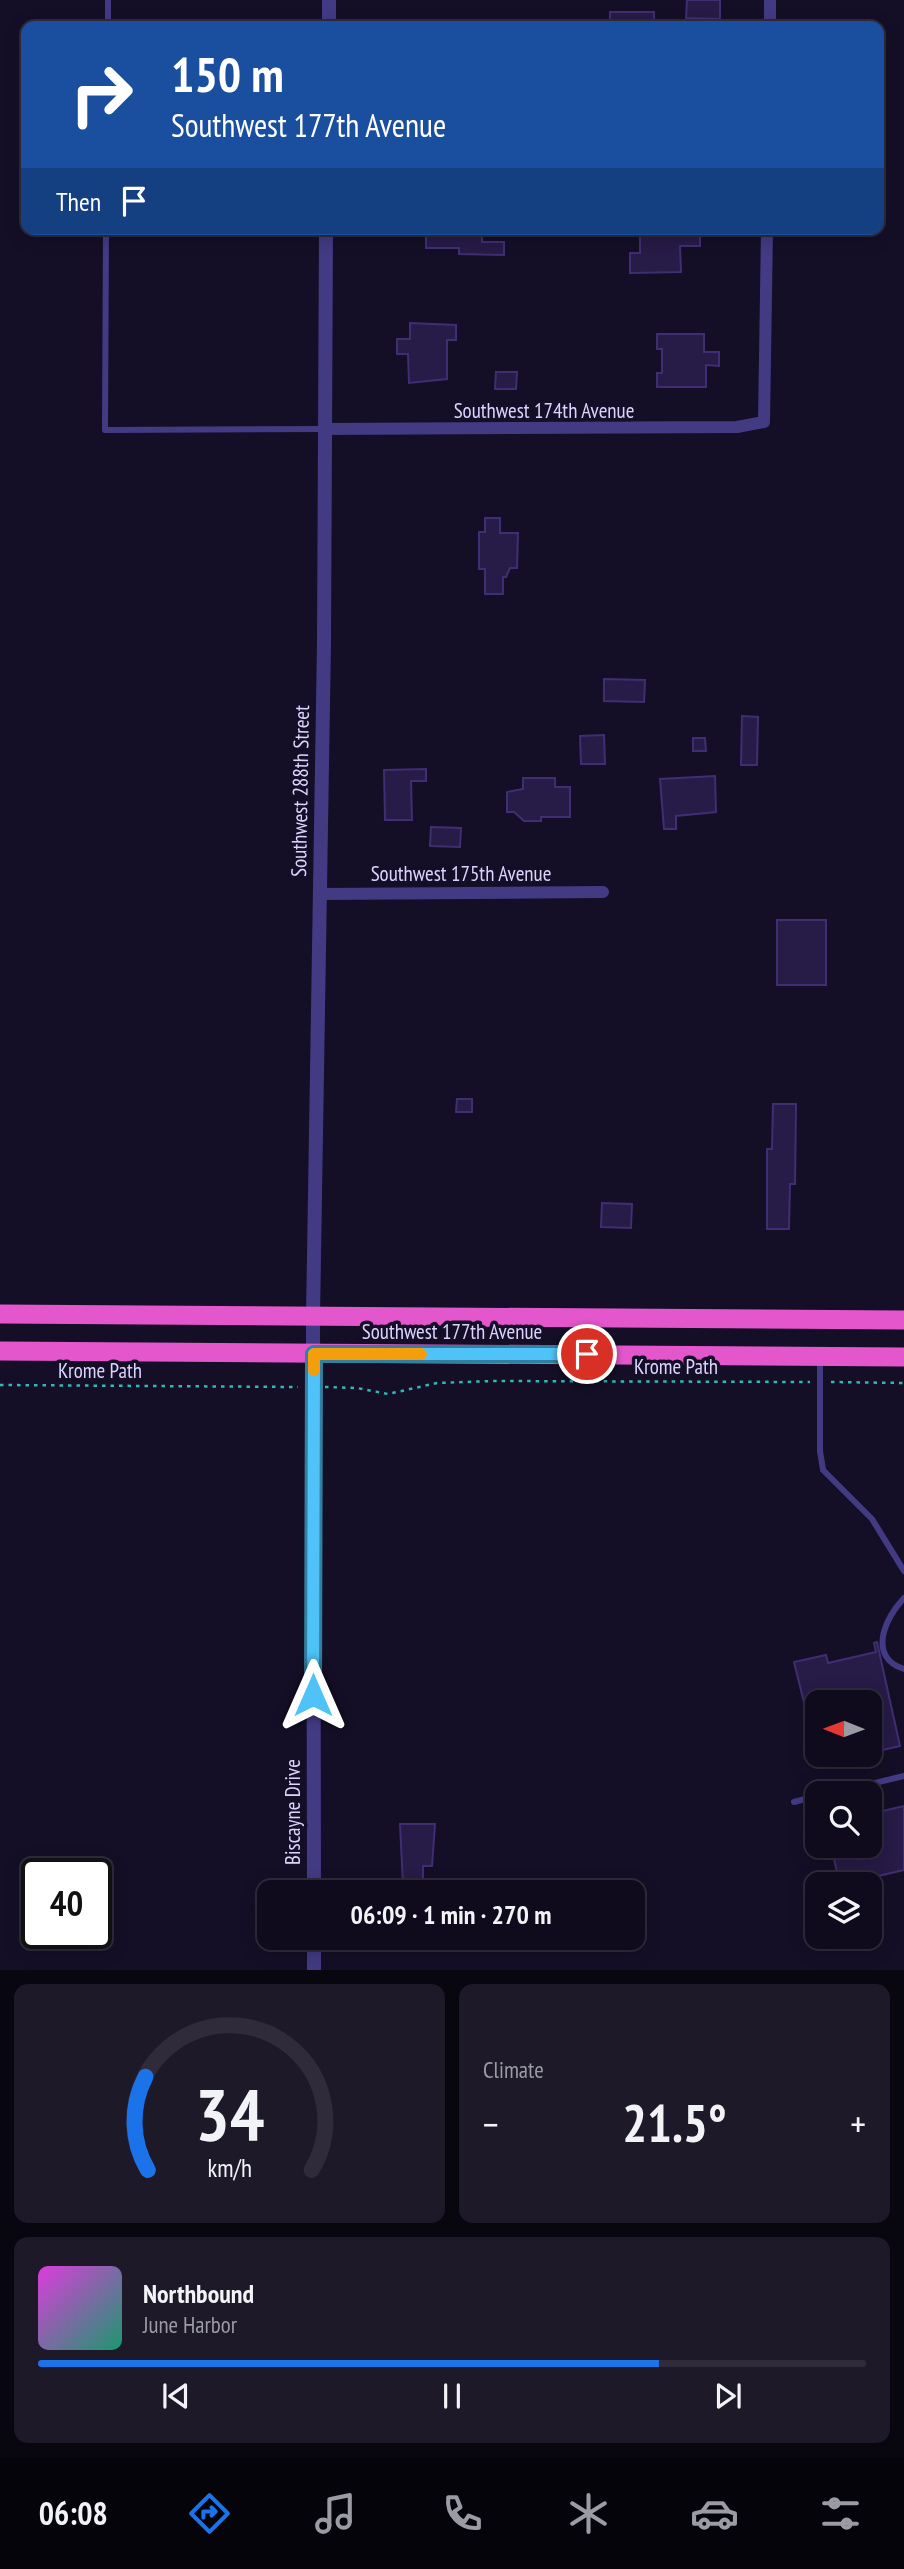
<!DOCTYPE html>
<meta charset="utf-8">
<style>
:root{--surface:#0f0b1c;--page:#1d1929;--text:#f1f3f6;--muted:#9b9ba3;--line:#2f2b3b;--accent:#1a73e8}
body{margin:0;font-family:"PT Sans Narrow",sans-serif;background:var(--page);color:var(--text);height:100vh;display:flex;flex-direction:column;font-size:26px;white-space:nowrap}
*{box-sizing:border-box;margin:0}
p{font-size:23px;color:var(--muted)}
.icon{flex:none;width:38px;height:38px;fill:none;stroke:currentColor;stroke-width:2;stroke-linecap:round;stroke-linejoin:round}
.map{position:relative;height:1970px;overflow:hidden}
.drawer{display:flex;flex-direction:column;gap:14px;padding:14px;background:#08060f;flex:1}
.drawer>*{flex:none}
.guide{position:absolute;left:21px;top:21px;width:863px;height:214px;border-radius:14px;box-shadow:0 4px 18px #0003,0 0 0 2px var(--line);background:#1a4fa0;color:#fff;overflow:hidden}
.needle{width:46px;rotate:271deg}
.fabs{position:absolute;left:805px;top:1690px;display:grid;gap:14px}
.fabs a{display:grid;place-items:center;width:77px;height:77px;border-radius:14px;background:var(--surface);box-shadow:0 4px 18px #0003,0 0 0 2px var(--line);font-size:35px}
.speed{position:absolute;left:21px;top:1858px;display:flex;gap:14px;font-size:35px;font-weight:700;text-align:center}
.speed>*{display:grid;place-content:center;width:91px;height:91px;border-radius:50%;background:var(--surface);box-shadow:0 4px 18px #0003,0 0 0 2px var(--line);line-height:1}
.speed .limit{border:4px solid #111;border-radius:10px;background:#fff;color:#111}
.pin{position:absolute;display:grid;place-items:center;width:60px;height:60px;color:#fff;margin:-30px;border:4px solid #fff;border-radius:50%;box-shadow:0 2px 7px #0007}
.me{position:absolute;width:77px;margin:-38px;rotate:0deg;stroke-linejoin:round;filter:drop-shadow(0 0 5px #0008)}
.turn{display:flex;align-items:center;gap:24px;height:147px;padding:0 35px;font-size:32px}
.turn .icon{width:91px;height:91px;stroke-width:2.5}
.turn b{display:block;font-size:49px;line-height:60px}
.then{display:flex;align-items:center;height:66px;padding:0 35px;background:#0003;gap:14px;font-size:26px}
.big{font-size:52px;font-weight:600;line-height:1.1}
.drawer .widget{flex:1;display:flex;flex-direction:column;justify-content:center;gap:10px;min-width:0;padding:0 24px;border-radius:14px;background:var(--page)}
.drawer .dial{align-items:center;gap:0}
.dial svg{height:182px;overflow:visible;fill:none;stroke:var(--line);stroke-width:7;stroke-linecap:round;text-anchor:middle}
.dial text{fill:var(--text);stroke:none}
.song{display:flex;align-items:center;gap:21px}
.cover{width:84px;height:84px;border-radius:10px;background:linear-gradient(135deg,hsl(300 70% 55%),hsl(160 70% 35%))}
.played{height:7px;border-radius:4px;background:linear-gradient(90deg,var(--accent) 75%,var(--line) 75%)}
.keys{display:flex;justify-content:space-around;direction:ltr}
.heat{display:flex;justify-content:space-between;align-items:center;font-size:38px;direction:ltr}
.drawer .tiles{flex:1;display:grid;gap:14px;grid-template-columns:1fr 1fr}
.widget:last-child{grid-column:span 2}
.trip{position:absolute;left:257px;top:1880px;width:388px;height:70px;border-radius:14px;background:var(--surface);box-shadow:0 4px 18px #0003,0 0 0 2px var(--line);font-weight:600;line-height:70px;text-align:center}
.tab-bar{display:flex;height:112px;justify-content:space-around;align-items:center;background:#06040b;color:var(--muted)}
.tab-bar .icon{width:49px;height:49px}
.tab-bar .on{color:var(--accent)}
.tab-bar b{font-size:32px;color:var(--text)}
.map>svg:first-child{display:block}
.building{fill:#271b47;stroke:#3f2e72;stroke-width:2}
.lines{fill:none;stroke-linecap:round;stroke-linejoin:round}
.path{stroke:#30b7b6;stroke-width:2.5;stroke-dasharray:3.5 5;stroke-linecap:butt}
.service{stroke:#423b84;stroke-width:6}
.minor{stroke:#423b84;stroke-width:12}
.tertiary{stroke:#423b84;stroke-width:14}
.trunk{stroke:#e457cc;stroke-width:19}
.route-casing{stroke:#337fa1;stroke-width:18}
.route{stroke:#4fc3f7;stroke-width:12}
.slow{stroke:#f59e0b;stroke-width:12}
.labels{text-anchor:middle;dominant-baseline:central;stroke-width:7;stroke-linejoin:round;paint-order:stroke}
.street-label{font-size:21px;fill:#dcd4ff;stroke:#140f26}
</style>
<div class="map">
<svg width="904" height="1971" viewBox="0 0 904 1971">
<rect width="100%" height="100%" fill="#140f26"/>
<g class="building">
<path d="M687,0H720V19L686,18Z"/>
<rect x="610" y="12" width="44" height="14"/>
<path d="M426,229H482V242H504V255L459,254V248H426Z"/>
<path d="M640,229H700V246H680L681,272L630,273V253H640Z"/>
<path d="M410,323L456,325V340H447V379L409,383L408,354H397V339H410Z"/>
<path d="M657,334H704V352H719V366L706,365V387H657V373H662V349H657Z"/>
<path d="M496,372H517L516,389H495Z"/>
<path d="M485,518H500V533H518L517,568H510L506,577H503V594H485V569H479V532H485Z"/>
<path d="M604,679L645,680L644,702L604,701Z"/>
<path d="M742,716L758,717L757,765H741Z"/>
<path d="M604,735L605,764H581L580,736Z"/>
<path d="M693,738H705L706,751H693Z"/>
<path d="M426,769V781H411L412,820H385L384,770Z"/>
<path d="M715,776L716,812L676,816V829H664L660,779Z"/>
<path d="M523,778H555V787H570V817H541V821H524L514,812H507V792L523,789Z"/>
<path d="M431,827L461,828L460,847L430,846Z"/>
<rect x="777" y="920" width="49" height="65"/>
<path d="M457,1099H472V1112H456Z"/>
<path d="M773,1104H796L795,1184H790L789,1229H767V1149H772Z"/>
<path d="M602,1203L632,1204L631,1228L601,1227Z"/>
<path d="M877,1642L900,1746L870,1753V1703H817V1738L813,1739L794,1662L826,1655L828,1663L876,1652L874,1643Z"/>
<path d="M904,1806V1870L840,1885L831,1846H870V1814Z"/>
<path d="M400,1824H435L432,1866H423V1885H403Z"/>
</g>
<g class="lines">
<g class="path">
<path d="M831,1382L904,1383"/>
<path d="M0,1385L298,1387"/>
<path d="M325,1387L357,1388L388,1394L437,1383L492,1381L810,1382"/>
</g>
<g class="service">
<path d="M108,26V0"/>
<path d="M106,229L105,430L324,429"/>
<path d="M820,1358V1451L823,1470L872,1519L904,1571"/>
<path d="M904,1598C885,1618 867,1657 904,1669"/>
<path d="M829,1794L904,1776"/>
<path d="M794,1802L817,1796"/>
</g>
<g class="minor">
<path d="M770,26V0"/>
<path d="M324,429L737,427L764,422L767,229"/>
<path d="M319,894L603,892"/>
</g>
<g class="tertiary">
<path d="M329,26V0"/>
<path d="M314,1892L313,1317L324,643L326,229"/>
<path d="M314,1971V1937"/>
</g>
<g class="trunk">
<path d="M0,1314L904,1320"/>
<path d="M0,1351L904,1357"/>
</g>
</g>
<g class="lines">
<g class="route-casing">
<path id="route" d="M313,1695L314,1354H587"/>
</g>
<use href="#route" class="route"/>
<path class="slow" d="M314,1370V1354H421"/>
</g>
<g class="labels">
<g class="street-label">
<text x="544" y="410">Southwest 174th Avenue</text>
<text transform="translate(300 791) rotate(-89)">Southwest 288th Street</text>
<text x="461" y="873">Southwest 175th Avenue</text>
<text x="452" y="1331">Southwest 177th Avenue</text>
<text x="676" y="1366">Krome Path</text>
<text x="100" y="1370">Krome Path</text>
<text transform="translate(292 1812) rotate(-90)">Biscayne Drive</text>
</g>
</g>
</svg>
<div class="fabs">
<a><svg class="needle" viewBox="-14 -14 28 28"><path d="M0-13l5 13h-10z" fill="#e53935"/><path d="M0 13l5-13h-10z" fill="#9b9ba3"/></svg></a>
<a><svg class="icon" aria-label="search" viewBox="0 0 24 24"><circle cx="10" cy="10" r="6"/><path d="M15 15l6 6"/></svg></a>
<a><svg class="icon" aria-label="layers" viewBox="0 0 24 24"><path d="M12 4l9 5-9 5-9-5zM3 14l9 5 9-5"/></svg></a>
</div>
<div class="speed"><div class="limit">40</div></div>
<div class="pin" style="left:587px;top:1354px;background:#d93025"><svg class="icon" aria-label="arrive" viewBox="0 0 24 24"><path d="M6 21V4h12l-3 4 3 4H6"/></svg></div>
<svg class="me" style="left:313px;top:1695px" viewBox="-20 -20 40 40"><path d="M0-17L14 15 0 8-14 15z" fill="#4fc3f7" stroke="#fff" stroke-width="4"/></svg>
<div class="trip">06:09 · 1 min · 270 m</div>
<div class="guide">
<div class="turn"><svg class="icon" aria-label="right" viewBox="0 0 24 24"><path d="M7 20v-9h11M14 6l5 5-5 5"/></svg><div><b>150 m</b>Southwest 177th Avenue</div></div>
<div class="then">Then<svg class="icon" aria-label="arrive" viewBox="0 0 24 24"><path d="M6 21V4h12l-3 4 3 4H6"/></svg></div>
</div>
</div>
<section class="drawer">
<div class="tiles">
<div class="widget dial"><svg viewBox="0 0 100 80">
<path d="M14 69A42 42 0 1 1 86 69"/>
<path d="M14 69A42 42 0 0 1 13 28" stroke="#1a73e8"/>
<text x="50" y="56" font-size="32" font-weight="700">34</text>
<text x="50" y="72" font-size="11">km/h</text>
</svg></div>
<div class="widget"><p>Climate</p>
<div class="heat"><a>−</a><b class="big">21.5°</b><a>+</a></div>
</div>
<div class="widget">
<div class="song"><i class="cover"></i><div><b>Northbound</b><p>June Harbor</p></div></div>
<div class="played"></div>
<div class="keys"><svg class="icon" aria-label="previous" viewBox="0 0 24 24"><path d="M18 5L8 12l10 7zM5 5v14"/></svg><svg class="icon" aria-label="pause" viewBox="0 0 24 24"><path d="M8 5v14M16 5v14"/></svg><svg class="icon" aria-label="next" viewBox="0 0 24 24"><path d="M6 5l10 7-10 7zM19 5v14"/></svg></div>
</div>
</div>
</section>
<nav class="tab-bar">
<b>06:08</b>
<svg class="icon on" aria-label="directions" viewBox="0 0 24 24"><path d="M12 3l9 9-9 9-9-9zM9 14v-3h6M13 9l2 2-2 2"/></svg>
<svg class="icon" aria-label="music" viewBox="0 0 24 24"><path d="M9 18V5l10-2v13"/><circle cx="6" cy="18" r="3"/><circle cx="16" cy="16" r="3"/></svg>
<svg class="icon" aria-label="phone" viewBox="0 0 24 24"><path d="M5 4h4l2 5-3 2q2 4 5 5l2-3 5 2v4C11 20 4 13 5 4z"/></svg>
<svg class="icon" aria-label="climate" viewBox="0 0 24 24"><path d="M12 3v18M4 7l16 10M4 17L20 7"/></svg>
<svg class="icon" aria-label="car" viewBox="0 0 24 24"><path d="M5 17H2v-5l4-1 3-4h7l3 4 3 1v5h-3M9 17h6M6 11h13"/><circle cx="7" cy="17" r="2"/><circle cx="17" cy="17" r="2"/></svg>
<svg class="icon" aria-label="filters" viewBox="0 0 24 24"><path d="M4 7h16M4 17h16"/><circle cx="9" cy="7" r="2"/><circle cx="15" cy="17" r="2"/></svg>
</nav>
